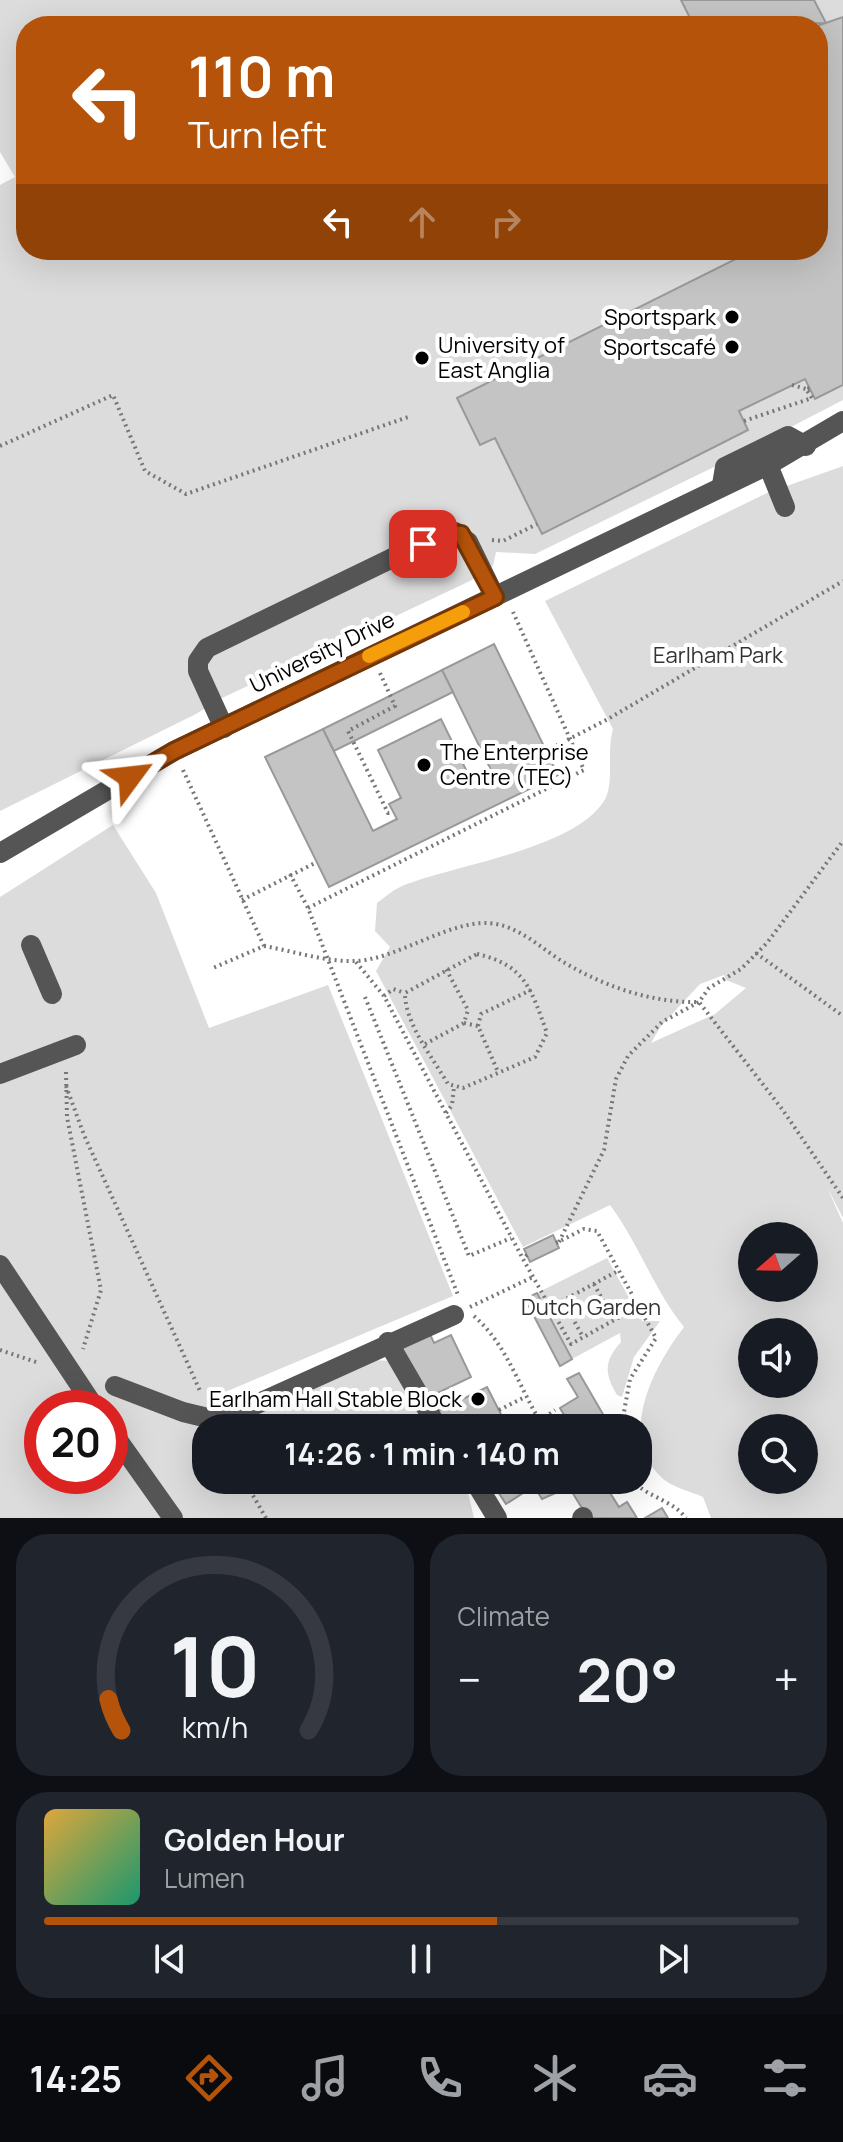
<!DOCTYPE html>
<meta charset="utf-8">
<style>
:root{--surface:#171b24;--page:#20242c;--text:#f1f3f6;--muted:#9ea1a6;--line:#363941;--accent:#b45309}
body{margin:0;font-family:Manrope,sans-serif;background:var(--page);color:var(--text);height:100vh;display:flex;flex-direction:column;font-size:30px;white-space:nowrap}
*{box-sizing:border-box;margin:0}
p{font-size:26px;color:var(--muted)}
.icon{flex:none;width:44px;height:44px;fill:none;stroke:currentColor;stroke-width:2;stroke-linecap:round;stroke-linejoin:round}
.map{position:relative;height:1518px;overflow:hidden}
.details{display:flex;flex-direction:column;gap:16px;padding:16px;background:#0d0f14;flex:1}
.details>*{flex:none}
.top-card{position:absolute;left:16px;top:16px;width:812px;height:244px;border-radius:32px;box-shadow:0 8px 32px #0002;background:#b45309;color:#fff;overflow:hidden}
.needle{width:52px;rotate:250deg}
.tools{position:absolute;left:738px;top:1222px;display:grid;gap:16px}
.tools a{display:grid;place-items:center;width:80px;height:80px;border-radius:50%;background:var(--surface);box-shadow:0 8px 32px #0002;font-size:40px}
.speed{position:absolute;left:24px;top:1390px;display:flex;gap:16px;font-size:40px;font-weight:700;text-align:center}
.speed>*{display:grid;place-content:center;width:104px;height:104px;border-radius:50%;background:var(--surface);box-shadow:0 8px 32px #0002;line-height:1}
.speed .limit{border:12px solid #d22;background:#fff;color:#111}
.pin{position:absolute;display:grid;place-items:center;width:68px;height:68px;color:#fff;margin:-34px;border-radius:16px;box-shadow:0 4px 12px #0006}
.me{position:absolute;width:88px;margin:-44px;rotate:60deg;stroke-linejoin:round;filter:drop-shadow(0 0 6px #0008)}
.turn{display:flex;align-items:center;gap:28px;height:168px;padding:0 40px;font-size:36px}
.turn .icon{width:104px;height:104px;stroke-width:2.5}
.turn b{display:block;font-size:56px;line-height:68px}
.lanes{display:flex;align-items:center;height:76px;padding:0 40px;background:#0003;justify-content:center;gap:40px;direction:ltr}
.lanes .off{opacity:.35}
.big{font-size:60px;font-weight:700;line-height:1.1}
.details .widget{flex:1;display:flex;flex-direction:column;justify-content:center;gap:12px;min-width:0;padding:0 28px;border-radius:32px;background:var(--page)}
.details .dial{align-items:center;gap:0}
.dial svg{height:208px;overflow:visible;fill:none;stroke:var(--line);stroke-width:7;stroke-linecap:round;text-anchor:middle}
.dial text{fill:var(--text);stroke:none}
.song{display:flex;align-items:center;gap:24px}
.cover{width:96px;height:96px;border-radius:12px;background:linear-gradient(135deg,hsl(40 70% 55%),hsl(160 70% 35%))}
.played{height:8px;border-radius:4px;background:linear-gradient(90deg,var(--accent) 60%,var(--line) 60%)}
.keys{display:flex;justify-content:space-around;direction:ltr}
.heat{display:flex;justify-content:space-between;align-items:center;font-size:44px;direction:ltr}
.details .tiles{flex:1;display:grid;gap:16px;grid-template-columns:1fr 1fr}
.widget:last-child{grid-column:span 2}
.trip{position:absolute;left:192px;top:1414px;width:460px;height:80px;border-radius:32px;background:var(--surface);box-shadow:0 8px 32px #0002;font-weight:700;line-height:80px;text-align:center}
.tabs{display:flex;height:128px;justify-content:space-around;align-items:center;background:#090b0e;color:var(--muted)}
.tabs .icon{width:56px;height:56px}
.tabs .selected{color:var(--accent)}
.tabs b{font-size:36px;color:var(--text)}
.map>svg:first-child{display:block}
.green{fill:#dcdcdc;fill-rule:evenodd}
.building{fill:#c4c4c4;stroke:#999;stroke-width:2}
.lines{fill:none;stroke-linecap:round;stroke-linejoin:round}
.path{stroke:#777;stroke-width:4;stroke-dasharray:2 4;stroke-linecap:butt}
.minor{stroke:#555;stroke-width:20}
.route-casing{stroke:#753606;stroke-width:20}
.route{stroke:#b45309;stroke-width:14}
.slow{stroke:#f59e0b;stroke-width:14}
.poi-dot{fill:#000;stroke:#fff;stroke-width:3}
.labels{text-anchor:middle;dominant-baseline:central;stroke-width:8;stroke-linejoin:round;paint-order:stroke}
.poi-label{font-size:22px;fill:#000;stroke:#fff;text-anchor:end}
.street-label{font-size:22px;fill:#000;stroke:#fff}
.park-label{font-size:22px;fill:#333;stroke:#fff}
</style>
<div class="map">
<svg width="843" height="1518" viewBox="0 0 843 1518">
<rect width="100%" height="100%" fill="#fff"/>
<g class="green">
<path d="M0,0H843V400L714,467L535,554L496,552L493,566L470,581L222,698L196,714L0,811V185L15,177L0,152ZM26,26H818V250H26Z"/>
<path d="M843,466V1218L827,1187L843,1223V1518H711L703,1497C688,1490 671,1488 659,1475C618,1432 655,1365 684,1327C654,1290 639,1244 610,1205L523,1247L376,971L390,947L375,931L377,903C385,897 393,890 402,886C454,865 574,849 604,801C615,784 606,752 613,729L545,601L767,493ZM724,975L726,980L746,988L715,1014L651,1043L661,1026L700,984ZM752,1236H804V1288H752ZM752,1332H804V1384H752ZM752,1428H804V1480H752Z"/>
<path d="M113,825L156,893L209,1028L328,985L453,1296L218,1395L230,1424L373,1360L392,1361L436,1428H206V1480H465L474,1518H0V897ZM42,1408H110V1476H42Z"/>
<path d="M607,1258L642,1321H660L634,1357L622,1397L617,1395C604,1373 604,1361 621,1342L620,1333L572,1359L537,1293Z"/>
</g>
<g class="building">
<path d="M681,0H814L826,23L694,26Z"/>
<path d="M843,17V385L815,399L805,379L739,411L748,430L542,534L495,438L480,445L457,398L744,255V250H818L817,26Z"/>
<path d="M494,644L558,775L329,887L265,757L323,729L373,831L397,819L389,804L401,798L378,750L441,719L472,782L492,772L442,670Z"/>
<path d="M442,670L453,692L334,751L323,729Z"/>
<path d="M553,1235L559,1248L530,1262L524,1249Z"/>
<path d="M537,1293L572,1359L560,1366L525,1299Z"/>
<path d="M428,1330L434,1343L451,1335L471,1377L425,1399L398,1344Z"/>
<path d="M579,1373L611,1428H566L570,1425L560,1408L578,1397L567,1379Z"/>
<path d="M487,1387L508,1428H444L436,1412Z"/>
<path d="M490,1480H602L619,1507L627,1502L637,1518H588L569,1487L542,1499L534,1486L506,1504Z"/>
<path d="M662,1508L668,1518H645Z"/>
</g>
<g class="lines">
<g class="path">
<path d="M792,385L806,389"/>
<path d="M744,421L812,398L806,389L810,388"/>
<path d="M0,446L113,395L145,471L186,494L411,416"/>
<path d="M492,540L503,541L537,524"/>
<path d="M380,673L395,706L348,731L388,813L393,812"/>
<path d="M546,751L608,719L843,581"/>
<path d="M183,770L264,946L213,968"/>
<path d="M290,874L308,908L458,1295"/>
<path d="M242,900L317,862"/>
<path d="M308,908L584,770L513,612"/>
<path d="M264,946C293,951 325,962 355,961C398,960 454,916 496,924C523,929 543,950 565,963C606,987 652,1003 699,1002L782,1109L843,1198"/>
<path d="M756,953L843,1016"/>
<path d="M477,954C526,965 531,990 547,1033L535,1057L463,1088L448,1084C433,1058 405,1024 405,993Z"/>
<path d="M356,962L384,996L523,1259"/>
<path d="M384,996L393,989L405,993"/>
<path d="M365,997L469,1256L511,1238"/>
<path d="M464,1023L478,1026L498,1072"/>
<path d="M478,1026L481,1014L531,990"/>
<path d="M425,1044L464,1023L468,1010L446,969"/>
<path d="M66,1072L67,1117L101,1290L83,1349"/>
<path d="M66,1086L84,1135L201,1393"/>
<path d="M446,1113L452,1105L454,1087"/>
<path d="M559,1242L604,1150L616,1079L628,1056L662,1022L699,1002L709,988L741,969L767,943L843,841"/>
<path d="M556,1243L584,1229L597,1231L656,1338L630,1379L621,1428"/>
<path d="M527,1255L523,1259L571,1344L636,1308"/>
<path d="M594,1284L614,1321"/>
<path d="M563,1301L583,1337"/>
<path d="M470,1307L533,1277"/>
<path d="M551,1307L616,1272"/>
<path d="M474,1316C507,1345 518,1385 540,1421"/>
<path d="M0,1350L39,1363"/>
<path d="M499,1410L525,1397"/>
<path d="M530,1428L555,1410"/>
<path d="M244,1480L266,1518"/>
<path d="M632,1480C648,1498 671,1499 686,1518"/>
</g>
<g class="minor">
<path d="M768,465L785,507"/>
<path d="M722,485L725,467L788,436L806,446"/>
<path d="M224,728L198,671V661L207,648L444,533L455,532L468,542L495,597"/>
<path d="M0,853L174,751L768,465L843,421"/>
<path d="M31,945L52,994"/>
<path d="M0,1074L76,1045"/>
<path d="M0,1265L95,1408"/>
<path d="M388,1342L438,1428"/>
<path d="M115,1386L183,1412L212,1419L248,1408L454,1315"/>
<path d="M110,1429L173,1518"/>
<path d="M474,1480L497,1518"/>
<path d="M582,1518L583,1517"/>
</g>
</g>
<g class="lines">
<g class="route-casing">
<path id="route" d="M130,777L174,751L495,597L461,534L444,533L423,544"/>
</g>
<use href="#route" class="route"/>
<path class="slow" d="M369,656L463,612"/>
</g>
<g class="poi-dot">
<circle cx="732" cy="317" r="8"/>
<circle cx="732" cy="347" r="8"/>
<circle cx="422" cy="358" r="8"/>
<circle cx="424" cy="765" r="8"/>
<circle cx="478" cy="1399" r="8"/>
</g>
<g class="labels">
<g class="poi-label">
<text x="716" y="317">Sportspark</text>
<text x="438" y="345" text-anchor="start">University of<tspan x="438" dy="25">East Anglia</tspan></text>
<text x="716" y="347">Sportscafé</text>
<text x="440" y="752" text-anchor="start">The Enterprise<tspan x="440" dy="25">Centre (TEC)</tspan></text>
<text x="462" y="1399">Earlham Hall Stable Block</text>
</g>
<g class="street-label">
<text transform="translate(322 652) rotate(-26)">University Drive</text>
</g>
<g class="park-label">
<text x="718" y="655">Earlham Park</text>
<text x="591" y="1307">Dutch Garden</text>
</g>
</g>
</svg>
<div class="tools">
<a><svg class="needle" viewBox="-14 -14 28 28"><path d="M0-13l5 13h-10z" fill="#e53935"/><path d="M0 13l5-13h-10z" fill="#9ea1a6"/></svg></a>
<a><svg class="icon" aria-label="sound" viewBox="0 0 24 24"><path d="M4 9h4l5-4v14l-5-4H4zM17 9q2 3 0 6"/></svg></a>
<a><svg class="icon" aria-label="search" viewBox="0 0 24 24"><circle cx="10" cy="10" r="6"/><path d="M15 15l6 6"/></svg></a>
</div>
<div class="speed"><div class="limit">20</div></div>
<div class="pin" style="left:423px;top:544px;background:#d93025"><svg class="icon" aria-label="arrive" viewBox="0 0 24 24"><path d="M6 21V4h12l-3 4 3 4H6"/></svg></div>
<svg class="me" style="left:130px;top:777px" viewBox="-20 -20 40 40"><path d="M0-17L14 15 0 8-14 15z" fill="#b45309" stroke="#fff" stroke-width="4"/></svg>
<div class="trip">14:26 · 1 min · 140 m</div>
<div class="top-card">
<div class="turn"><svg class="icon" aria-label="left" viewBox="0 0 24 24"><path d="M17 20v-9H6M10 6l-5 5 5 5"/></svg><div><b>110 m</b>Turn left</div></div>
<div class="lanes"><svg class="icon" aria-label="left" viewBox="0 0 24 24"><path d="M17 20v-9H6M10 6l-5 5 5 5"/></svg><svg class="icon off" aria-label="ahead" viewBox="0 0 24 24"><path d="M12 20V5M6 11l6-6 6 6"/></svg><svg class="icon off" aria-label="right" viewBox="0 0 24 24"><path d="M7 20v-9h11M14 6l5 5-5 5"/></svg></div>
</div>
</div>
<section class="details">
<div class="tiles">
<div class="widget dial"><svg viewBox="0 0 100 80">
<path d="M14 69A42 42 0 1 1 86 69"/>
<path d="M14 69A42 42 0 0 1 9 57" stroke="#b45309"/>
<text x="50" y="56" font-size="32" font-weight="700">10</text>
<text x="50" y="72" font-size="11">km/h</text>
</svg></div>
<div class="widget"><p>Climate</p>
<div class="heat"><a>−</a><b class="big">20°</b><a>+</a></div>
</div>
<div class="widget">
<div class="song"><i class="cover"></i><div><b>Golden Hour</b><p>Lumen</p></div></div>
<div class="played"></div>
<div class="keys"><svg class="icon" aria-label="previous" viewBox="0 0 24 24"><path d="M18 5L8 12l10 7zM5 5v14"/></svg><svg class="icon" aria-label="pause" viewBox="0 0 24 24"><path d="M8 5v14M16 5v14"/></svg><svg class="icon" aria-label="next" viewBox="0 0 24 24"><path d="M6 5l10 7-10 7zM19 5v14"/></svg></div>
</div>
</div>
</section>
<nav class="tabs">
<b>14:25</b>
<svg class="icon selected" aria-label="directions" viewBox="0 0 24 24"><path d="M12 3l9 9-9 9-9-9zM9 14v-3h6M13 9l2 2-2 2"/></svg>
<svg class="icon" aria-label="music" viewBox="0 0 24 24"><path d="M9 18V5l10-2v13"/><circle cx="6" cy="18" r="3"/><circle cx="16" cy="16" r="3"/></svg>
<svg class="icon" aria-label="phone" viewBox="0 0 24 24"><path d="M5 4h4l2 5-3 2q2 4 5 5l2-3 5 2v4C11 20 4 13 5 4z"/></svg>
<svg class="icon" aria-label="climate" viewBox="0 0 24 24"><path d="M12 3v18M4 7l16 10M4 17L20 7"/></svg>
<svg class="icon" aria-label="car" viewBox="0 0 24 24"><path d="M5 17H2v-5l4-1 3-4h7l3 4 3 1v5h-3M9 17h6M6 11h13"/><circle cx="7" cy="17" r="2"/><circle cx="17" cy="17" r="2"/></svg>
<svg class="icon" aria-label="filters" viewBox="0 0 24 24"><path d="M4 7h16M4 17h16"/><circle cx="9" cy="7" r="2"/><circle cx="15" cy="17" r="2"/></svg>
</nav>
